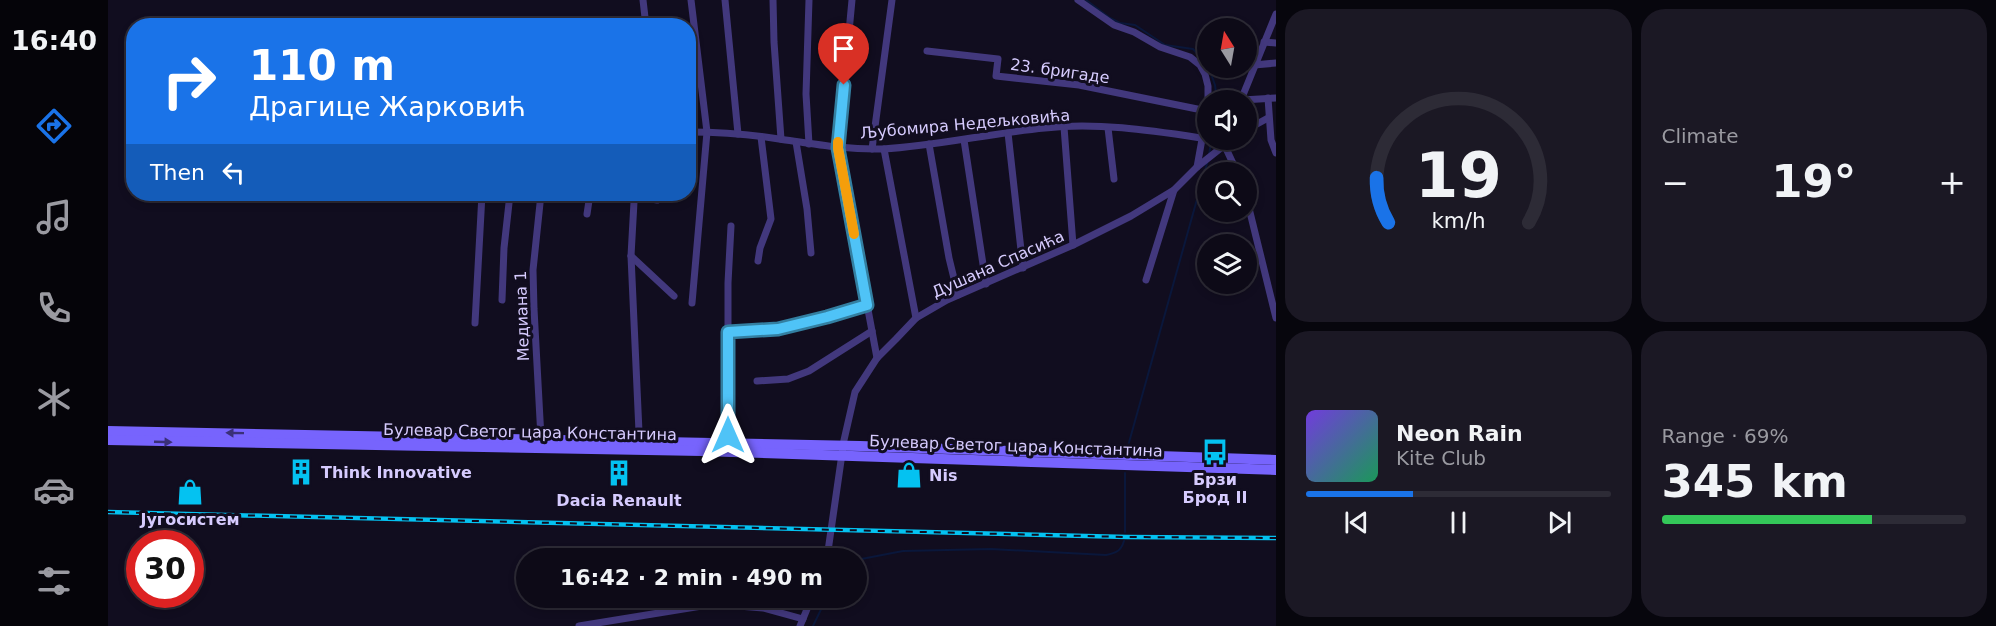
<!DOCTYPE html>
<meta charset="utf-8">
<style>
:root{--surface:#0d0a17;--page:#1b1824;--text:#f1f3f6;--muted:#9a9aa1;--line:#2d2b36;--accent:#1a73e8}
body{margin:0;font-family:"DejaVu Sans",sans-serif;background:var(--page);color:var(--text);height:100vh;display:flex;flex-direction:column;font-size:22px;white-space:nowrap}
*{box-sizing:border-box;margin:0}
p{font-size:20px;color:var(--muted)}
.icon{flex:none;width:33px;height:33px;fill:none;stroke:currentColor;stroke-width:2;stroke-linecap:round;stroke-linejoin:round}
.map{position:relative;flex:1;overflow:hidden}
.panel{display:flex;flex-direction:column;gap:9px;padding:9px;background:#07060d;width:720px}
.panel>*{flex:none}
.guide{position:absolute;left:18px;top:18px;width:570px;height:183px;border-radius:24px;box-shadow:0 3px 9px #0003,0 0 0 2px var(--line);background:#1a73e8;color:#fff;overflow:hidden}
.needle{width:39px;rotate:349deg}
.controls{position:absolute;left:1089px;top:18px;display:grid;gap:12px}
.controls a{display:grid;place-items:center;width:60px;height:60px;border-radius:50%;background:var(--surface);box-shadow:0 3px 9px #0003,0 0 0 2px var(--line);font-size:30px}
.speed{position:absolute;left:18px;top:530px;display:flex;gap:12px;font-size:30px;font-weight:700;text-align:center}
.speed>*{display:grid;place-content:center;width:78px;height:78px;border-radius:50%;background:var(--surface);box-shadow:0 3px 9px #0003,0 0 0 2px var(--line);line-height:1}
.speed .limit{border:9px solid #d22;background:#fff;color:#111}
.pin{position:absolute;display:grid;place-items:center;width:51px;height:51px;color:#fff;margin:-62px -26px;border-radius:50% 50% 50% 0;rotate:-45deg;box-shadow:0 0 6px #0007}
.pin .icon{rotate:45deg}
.me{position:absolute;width:66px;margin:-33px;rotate:0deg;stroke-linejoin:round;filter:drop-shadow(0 0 4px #0008)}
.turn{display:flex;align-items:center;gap:21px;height:126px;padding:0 24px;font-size:27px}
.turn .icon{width:78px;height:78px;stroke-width:2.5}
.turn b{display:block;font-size:42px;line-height:51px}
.then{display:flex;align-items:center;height:57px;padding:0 24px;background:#0003;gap:12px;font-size:22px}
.big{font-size:45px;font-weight:700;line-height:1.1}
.panel .widget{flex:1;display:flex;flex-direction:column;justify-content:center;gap:9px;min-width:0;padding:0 21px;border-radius:24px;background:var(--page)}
.panel .dial{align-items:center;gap:0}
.dial svg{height:156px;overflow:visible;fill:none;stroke:var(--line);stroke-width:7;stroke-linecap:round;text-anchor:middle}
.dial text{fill:var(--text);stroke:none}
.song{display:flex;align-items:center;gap:18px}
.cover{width:72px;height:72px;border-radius:9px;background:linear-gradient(135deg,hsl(260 70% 55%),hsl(150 70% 35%))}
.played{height:6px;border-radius:3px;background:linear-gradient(90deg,var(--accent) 35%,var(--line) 35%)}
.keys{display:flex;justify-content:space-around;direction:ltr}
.heat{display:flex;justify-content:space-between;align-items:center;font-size:33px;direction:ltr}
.charge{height:9px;border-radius:4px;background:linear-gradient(90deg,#34c759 69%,var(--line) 0)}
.panel .tiles{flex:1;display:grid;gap:9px;grid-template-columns:repeat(2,1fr)}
.trip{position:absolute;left:408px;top:548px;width:351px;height:60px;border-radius:30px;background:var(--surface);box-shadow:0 3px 9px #0003,0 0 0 2px var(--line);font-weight:700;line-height:60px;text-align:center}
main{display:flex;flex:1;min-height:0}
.tabs{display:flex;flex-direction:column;width:108px;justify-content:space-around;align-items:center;background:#050409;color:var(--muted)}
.tabs .icon{width:42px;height:42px}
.tabs .current{color:var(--accent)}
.tabs b{font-size:27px;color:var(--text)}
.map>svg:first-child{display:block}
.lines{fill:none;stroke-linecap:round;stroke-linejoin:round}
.stream{stroke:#0a173b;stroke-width:2}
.street{stroke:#42387d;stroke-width:7}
.secondary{stroke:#7764fd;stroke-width:10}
.rail-casing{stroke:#04c2f1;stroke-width:4.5}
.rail{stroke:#110d1f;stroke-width:2;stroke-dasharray:7;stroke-linecap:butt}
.oneway{fill:#3a3078}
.route-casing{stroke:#337fa1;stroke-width:15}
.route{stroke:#4fc3f7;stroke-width:10}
.slow{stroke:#f59e0b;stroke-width:10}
.labels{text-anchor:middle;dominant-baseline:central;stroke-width:6;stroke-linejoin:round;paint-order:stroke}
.street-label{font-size:16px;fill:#d6cbfe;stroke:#110d1f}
.poi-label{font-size:16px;font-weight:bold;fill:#d6cbfe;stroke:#110d1f}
</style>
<main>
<nav class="tabs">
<b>16:40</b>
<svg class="icon current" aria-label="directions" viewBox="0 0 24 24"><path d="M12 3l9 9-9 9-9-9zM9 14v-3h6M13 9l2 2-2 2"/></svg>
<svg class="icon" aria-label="music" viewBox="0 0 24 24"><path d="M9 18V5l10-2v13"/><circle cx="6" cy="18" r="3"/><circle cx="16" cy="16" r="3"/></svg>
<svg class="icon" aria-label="phone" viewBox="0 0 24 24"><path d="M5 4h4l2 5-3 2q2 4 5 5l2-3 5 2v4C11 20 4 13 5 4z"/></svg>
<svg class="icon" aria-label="climate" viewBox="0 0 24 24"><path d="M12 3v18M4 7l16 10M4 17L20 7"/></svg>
<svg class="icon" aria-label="car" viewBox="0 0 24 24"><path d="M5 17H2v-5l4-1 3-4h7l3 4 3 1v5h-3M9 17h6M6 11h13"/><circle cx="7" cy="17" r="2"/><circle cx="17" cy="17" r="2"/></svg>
<svg class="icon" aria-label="filters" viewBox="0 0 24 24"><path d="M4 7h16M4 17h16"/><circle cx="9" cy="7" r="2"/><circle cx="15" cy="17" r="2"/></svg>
</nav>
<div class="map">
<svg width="1168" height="626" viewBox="0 0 1168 626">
<rect width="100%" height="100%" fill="#110d1f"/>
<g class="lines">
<g class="stream">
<path d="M978,0L1002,18L1012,23L1027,25L1057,45L1085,49L1100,65"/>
<path d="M1101,68L1107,85L1109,100"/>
<path d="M1101,155L1103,142"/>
<path d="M1020,446L1100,160"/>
<path d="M1017,473V532"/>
<path d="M748,560L795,551L883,549L998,555C1008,553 1013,551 1016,541"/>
<path d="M705,626L719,597"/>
</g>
<g class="street">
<path d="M535,0L538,26"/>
<path d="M583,0L599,132L584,303"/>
<path d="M617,0L630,134"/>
<path d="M665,0L666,42L673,139"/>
<path d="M701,0L698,94L701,144"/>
<path d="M744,0L730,148L769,358"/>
<path d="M970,0L1006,25L1026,32L1052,47L1082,57L1092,65L1097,74L1100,86V100"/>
<path d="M1156,42L1168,43"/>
<path d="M819,51L890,59L888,76L971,85L1099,111"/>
<path d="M1146,65L1168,63"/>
<path d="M1160,98L1163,140L1168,153"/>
<path d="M1133,100L1168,14"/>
<path d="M1134,100L1168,98"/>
<path d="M956,127L965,245"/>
<path d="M1000,128L1006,179"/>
<path d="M1138,130L1160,118"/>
<path d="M580,132C611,132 641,134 671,139C706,144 739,150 775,149C829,146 883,133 937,128C991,122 1046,131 1100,139"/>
<path d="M900,133L915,268"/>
<path d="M856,140L878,284"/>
<path d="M1101,140L1115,144"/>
<path d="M688,142L699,209L703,253"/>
<path d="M1115,142L1129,172"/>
<path d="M821,144L841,258L850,295"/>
<path d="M764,149L784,0"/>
<path d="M776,149L808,318"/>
<path d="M1089,167L1100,106"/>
<path d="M433,194L425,270L426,309L433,438"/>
<path d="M1138,196L1168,318"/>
<path d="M479,214L482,194"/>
<path d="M523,256L566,296"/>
<path d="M650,261L652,248L663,219L653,137"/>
<path d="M1038,280L1066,190"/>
<path d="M394,300L396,248L402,194"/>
<path d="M367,323L374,194"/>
<path d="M620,332L670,329L719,317L759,305"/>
<path d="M649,381L680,379L701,371L764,331"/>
<path d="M531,432L523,256L526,202L529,196L549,200"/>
<path d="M620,435V283L623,226"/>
<path d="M719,558L736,440L747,392L769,358L788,339L808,318L839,300L965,245L1023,216L1066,190L1089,167L1123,140"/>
<path d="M471,626L606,604L655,608L695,619"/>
<path d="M692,626L704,597"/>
</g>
<g class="secondary">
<path d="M0,431L752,446L1168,460"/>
<path d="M0,440L594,451L1168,470"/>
</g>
<g class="rail-casing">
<path id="rail" d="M0,512L1019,537L1168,538"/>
</g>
<use href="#rail" class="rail"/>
</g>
<defs><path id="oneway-solid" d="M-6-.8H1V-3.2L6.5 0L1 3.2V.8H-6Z" transform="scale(1.5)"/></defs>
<g class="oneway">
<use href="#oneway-solid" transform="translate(127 433) rotate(-179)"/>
<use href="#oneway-solid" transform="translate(55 442) rotate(2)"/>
</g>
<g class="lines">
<g class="route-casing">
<path id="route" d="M620,435V332L670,329L719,317L759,305L730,148L736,85"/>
</g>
<use href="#route" class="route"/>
<path class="slow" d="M730,142V148L746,234"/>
</g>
<defs>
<g id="bus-bare" transform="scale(2.07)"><path d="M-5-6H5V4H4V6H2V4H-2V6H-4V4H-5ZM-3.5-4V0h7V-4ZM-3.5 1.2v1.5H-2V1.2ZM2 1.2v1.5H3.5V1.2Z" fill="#04c2f1" stroke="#110d1f" stroke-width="2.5" paint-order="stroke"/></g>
<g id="building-bare" transform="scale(2.07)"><path d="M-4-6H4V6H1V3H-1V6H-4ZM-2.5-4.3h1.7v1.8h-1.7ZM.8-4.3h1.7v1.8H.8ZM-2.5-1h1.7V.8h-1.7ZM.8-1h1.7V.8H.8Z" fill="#04c2f1" stroke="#110d1f" stroke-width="2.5" paint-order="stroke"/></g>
<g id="shop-bare" transform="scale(2.07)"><path d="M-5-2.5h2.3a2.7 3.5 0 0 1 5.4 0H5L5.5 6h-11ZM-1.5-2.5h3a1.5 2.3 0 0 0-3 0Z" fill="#04c2f1" stroke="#110d1f" stroke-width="2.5" paint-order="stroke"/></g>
</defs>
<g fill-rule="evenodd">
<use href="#bus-bare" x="1107" y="452"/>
<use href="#building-bare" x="193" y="472"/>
<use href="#building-bare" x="511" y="473"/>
<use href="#shop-bare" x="801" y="475"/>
<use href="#shop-bare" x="82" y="492"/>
</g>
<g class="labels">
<g class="street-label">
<text transform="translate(952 71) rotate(8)">23. бригаде</text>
<text transform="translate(857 124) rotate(-5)">Љубомира Недељковића</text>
<text transform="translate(890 264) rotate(-24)">Душана Спасића</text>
<text transform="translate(414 316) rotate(-92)">Медиана 1</text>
<text transform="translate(422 432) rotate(1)">Булевар Светог цара Константина</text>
<text transform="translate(908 446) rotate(2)">Булевар Светог цара Константина</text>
</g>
<g class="poi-label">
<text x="213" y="472" text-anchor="start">Think Innovative</text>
<text x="821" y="475" text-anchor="start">Nis</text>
<text x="1107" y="479">Брзи<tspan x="1107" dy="18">Брод II</tspan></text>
<text x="511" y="500">Dacia Renault</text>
<text x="82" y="519">Југосистем</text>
</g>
</g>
</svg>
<div class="controls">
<a><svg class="needle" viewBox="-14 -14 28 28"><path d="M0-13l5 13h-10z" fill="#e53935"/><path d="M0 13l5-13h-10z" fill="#9a9aa1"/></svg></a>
<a><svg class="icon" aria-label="sound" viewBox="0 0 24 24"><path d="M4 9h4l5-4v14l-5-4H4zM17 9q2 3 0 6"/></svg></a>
<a><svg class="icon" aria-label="search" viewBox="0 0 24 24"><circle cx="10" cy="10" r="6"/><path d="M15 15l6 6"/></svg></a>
<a><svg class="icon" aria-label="layers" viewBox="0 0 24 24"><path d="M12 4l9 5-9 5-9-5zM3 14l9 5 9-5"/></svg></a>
</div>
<div class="speed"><div class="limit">30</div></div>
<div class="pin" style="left:736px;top:85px;background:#d93025"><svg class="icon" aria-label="arrive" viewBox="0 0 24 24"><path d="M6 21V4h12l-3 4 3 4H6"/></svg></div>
<svg class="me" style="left:620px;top:435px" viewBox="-20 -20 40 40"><path d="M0-17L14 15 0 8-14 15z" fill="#4fc3f7" stroke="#fff" stroke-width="4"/></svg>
<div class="trip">16:42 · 2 min · 490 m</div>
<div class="guide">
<div class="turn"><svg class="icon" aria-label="right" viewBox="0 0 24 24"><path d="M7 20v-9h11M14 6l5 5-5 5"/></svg><div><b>110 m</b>Драгице Жарковић</div></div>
<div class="then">Then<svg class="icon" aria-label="left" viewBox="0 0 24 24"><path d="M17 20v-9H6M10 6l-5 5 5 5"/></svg></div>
</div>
</div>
<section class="panel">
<div class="tiles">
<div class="widget dial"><svg viewBox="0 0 100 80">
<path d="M14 69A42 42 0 1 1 86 69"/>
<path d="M14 69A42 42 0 0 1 8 46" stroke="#1a73e8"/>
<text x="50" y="56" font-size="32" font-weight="700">19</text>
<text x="50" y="72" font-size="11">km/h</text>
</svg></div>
<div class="widget"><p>Climate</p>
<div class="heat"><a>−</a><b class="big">19°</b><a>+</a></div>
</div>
<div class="widget">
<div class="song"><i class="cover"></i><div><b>Neon Rain</b><p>Kite Club</p></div></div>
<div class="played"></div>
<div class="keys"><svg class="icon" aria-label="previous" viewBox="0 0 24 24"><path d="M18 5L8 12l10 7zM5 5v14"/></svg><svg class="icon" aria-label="pause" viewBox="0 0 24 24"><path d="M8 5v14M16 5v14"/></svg><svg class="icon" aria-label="next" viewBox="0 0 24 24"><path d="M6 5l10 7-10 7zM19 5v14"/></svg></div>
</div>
<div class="widget"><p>Range · 69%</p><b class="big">345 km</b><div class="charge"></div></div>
</div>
</section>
</main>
